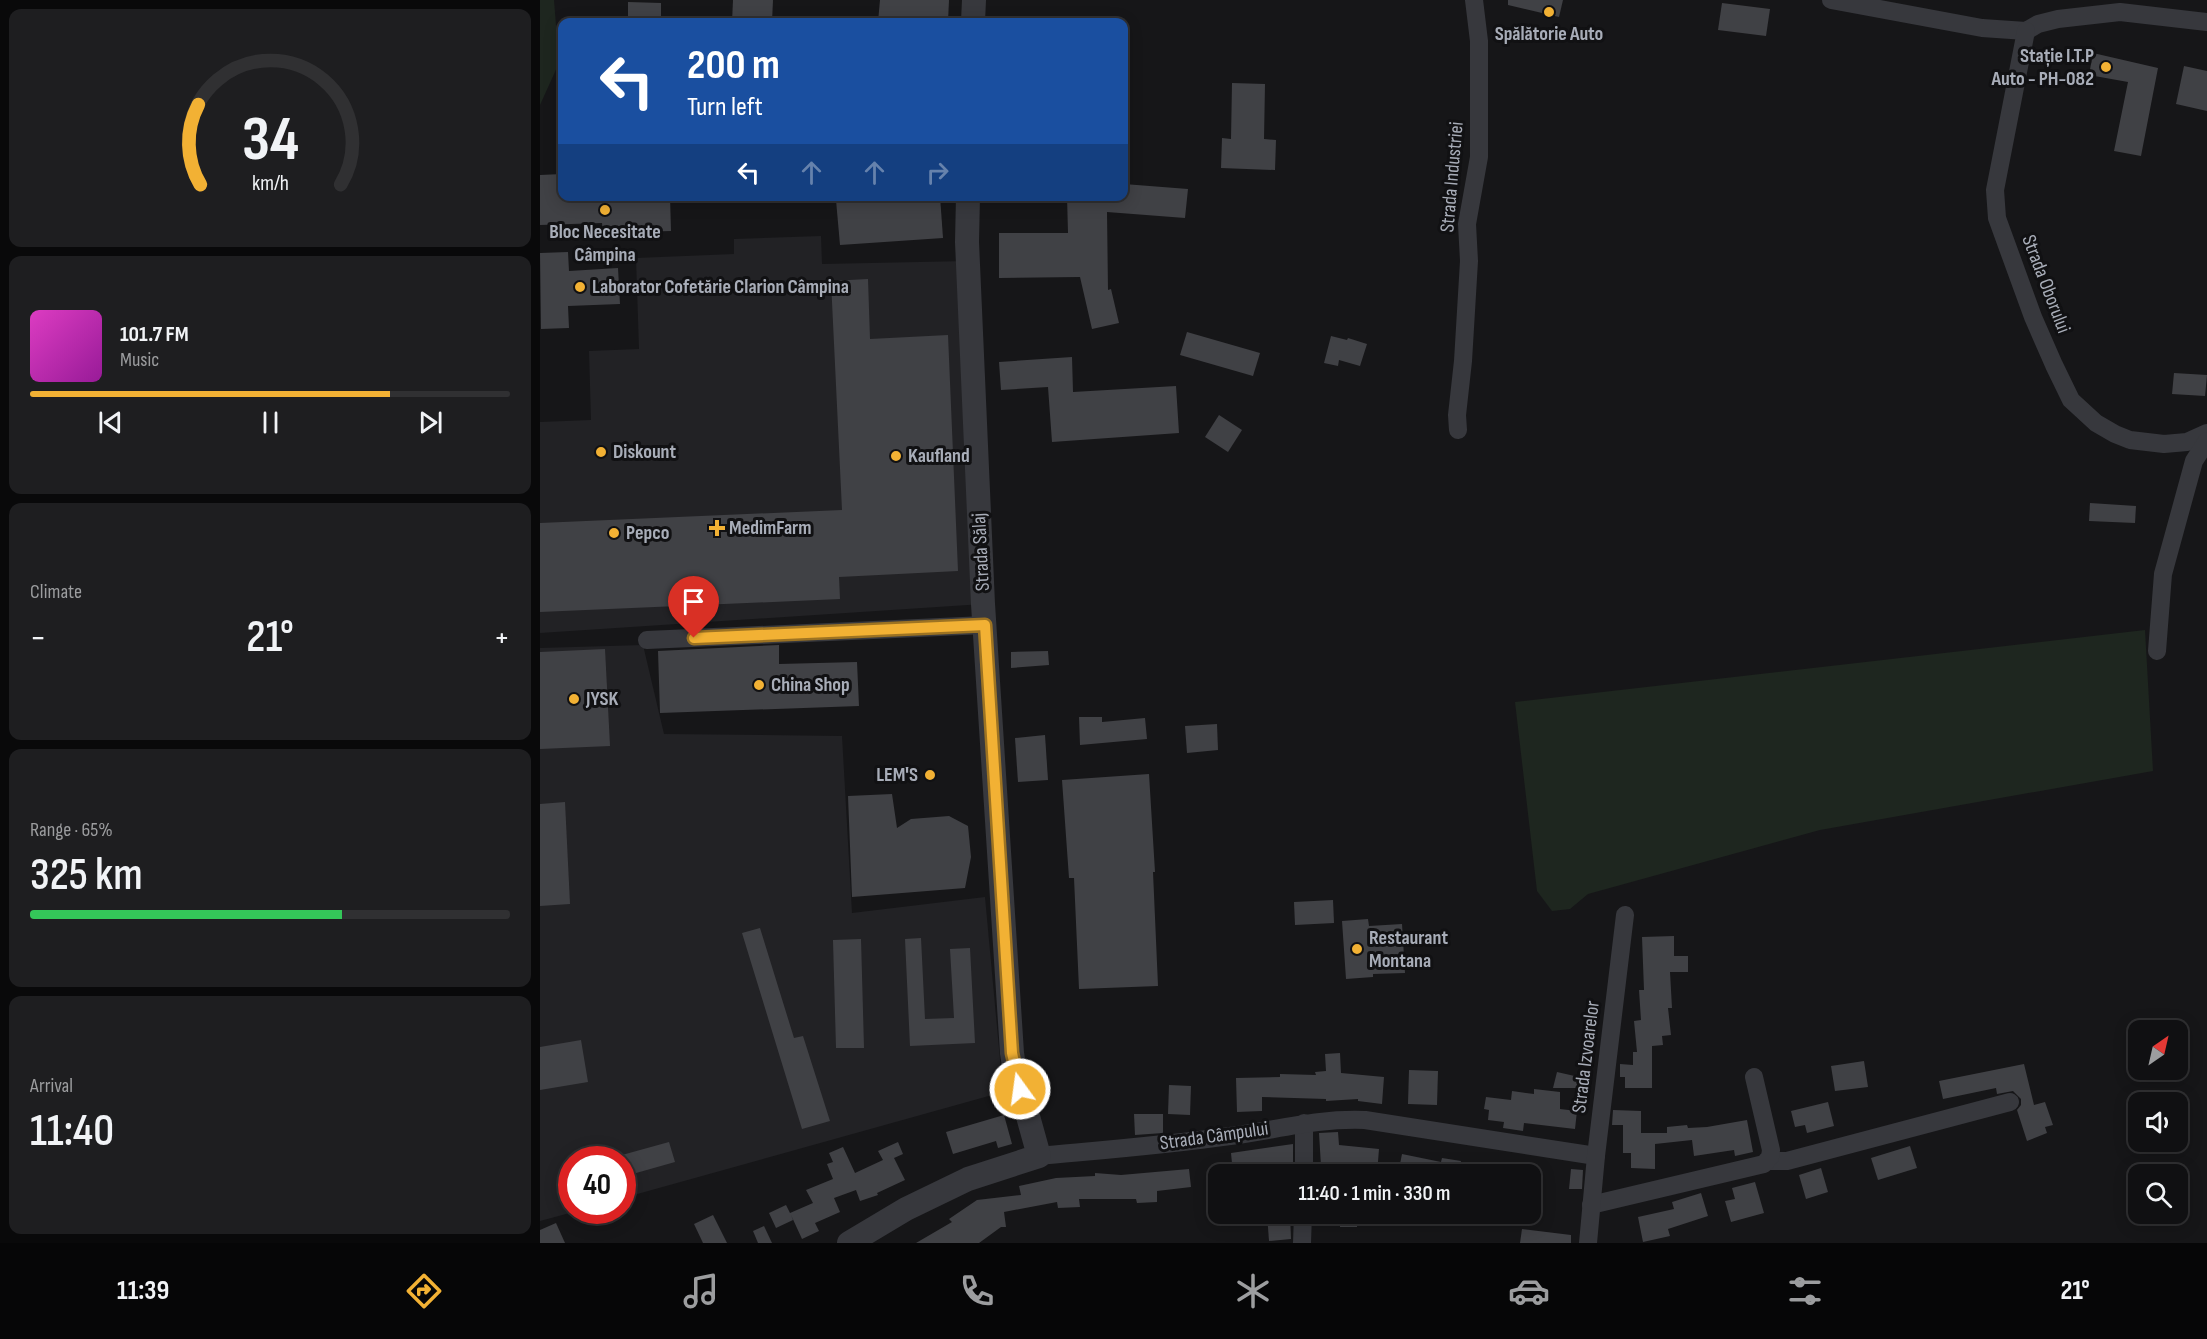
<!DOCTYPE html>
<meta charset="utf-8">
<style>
:root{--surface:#101012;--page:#1e1e20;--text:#f1f3f6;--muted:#9c9d9f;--line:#303032;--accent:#f2b134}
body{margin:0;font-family:"Sofia Sans Condensed",sans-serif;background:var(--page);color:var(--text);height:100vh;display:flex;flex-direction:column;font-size:22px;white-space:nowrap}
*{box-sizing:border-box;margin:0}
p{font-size:20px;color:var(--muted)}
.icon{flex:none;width:33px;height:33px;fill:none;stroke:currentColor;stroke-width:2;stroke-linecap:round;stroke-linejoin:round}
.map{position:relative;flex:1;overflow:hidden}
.details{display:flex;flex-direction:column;gap:9px;padding:9px;background:#09090a;width:540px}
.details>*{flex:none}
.hud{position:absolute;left:18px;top:18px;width:570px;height:183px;border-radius:12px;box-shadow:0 3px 15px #0003,0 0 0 2px var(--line);background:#1a4fa0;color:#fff;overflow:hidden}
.needle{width:39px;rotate:34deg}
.tools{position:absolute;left:1588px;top:1020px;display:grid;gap:12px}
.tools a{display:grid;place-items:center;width:60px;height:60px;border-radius:12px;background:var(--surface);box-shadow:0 3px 15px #0003,0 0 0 2px var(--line);font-size:30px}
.speed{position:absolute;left:18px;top:1146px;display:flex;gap:12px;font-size:30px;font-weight:700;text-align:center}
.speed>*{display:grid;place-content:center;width:78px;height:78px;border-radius:50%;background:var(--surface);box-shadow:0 3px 15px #0003,0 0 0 2px var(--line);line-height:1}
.speed .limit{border:9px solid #d22;background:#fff;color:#111}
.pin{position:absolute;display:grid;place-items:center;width:51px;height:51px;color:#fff;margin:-62px -26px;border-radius:50% 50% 50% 0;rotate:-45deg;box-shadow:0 0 6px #0007}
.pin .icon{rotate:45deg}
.me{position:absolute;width:66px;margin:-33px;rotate:346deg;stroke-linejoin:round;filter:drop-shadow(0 0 4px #0008)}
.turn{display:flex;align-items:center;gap:21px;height:126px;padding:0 30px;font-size:27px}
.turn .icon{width:78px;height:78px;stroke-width:2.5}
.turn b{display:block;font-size:42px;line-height:51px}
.lanes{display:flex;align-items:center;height:57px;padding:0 30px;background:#0003;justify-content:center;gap:30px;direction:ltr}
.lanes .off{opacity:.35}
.big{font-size:45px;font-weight:600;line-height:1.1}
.details .tile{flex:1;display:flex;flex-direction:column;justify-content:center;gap:9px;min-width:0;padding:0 21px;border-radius:12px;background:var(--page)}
.details .dial{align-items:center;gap:0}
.dial svg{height:156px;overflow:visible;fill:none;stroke:var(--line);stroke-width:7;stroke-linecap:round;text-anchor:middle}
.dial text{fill:var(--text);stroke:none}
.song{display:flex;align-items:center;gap:18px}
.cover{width:72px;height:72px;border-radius:9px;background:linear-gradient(135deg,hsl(310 70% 55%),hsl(300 70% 35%))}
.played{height:6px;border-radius:3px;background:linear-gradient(90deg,var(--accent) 75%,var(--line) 75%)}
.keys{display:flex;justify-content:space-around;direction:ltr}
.heat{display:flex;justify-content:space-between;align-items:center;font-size:33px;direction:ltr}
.charge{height:9px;border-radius:4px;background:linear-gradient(90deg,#34c759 65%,var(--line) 0)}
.trip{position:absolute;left:668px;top:1164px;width:333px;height:60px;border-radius:12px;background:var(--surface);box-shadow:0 3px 15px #0003,0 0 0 2px var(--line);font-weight:600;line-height:60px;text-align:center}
.dock{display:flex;height:96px;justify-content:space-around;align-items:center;background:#060607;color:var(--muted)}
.dock .icon{width:42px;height:42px}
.dock .current{color:var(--accent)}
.dock b{font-size:27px;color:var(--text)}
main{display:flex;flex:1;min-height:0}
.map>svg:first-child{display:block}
.built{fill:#222225}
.green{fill:#1e261f}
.building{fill:#404145}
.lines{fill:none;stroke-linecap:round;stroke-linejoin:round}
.minor{stroke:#37383d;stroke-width:18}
.tertiary{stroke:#37383d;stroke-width:24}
.route-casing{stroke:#9d7322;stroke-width:15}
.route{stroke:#f2b134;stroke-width:10}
.poi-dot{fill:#f2b134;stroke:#111113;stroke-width:2}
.labels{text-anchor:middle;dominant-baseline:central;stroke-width:6;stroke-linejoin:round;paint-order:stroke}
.poi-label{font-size:20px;font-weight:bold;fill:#a8adb8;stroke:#111113;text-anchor:start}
.street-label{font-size:20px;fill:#a8adb8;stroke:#111113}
</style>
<main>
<section class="details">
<div class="tile dial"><svg viewBox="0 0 100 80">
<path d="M14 69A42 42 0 1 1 86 69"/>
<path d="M14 69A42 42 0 0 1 13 28" stroke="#f2b134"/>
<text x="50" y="56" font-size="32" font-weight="700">34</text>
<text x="50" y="72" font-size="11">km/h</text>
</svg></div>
<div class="tile">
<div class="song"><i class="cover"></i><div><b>101.7 FM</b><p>Music</p></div></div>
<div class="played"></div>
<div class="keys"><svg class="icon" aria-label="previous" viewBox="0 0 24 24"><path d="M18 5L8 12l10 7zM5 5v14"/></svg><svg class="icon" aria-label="pause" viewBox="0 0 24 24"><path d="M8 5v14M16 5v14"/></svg><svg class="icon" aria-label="next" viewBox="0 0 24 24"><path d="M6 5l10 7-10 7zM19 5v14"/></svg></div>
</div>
<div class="tile"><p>Climate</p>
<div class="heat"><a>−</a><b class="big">21°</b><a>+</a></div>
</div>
<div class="tile"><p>Range · 65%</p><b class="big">325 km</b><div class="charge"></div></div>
<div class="tile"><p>Arrival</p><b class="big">11:40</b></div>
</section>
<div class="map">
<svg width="1667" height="1243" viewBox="0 0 1667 1243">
<rect width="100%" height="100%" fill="#161618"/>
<g class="built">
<path d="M281,236L282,264L428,261L443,604L0,633V422L51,420L49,351L99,349L96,258L194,254V239Z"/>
<path d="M103,645L124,734L302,736L312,913L445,897L463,1092L83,1198L82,1160H32V1210L37,1211L0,1221V648Z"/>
</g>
<g class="green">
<path d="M0,0H14L19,63L0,105Z"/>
<path d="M1605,630L1613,771L1280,830L1048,894L1030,909L1012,911L997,891L975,702Z"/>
</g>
<g class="building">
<path d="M193,0H233L232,22H192Z"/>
<path d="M340,0H409L408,22H338Z"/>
<path d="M968,0H1023L1019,17L968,5Z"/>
<path d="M88,2L121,3V22H88Z"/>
<path d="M1182,3L1230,9L1226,36L1178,30Z"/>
<path d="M1553,53L1618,68L1601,156L1574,151L1588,82L1549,75Z"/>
<path d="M1644,66L1667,71V111L1636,104Z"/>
<path d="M692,83L725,84L724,139L736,140L735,170L681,168L682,138L691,139Z"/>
<path d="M22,174V196H130L131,231L63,233L62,223L0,225V175Z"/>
<path d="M584,184L648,189L645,218L567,212L568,290L571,289L579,323L552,329L540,277L459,278V233H528L527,196H584Z"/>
<path d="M349,196H400L403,238L300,245L296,200Z"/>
<path d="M28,252L29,271L78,268L80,304L28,306L29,328L1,329L0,253Z"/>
<path d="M328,279L330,339L408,335L418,571L299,577L300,599L0,612V523L302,510L291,281Z"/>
<path d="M647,332L720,353L713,376L640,355Z"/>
<path d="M791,336L807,340L808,338L827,344L820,366L799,360L798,366L784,363Z"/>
<path d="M532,357L533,392L636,386L639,433L512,442L508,387L461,390L459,362Z"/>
<path d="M1634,373L1667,375L1665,396L1632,394Z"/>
<path d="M679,415L702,430L688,452L665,437Z"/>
<path d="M1550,503L1596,506L1595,523L1549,521Z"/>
<path d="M239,645V664L317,662L319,706L120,713L118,651Z"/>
<path d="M65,649L70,746L0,749V652Z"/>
<path d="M508,651L509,665L471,668V652Z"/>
<path d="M539,717H562V722L605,718L607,739L540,745Z"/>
<path d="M677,724L678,750L647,753L645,726Z"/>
<path d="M505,735L508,780L478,782L475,738Z"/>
<path d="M609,774L615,872H613L618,986L539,989L534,878H529L522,780Z"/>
<path d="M352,794L357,828L371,819L409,816L428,826L431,857L425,888L312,897L308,796Z"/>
<path d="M25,802L30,904L0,906V804Z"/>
<path d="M793,900L794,923L755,925L754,902Z"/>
<path d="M828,919L829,926L862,924L865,973L833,974V977L806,979L802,921Z"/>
<path d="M220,928L254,1038L263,1036L290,1121L262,1129L202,933Z"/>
<path d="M1134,936V956H1148V972H1130L1132,1008H1128L1131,1035L1122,1036L1123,1045L1112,1046V1088H1085V1077H1080V1064L1093,1065V1052H1097L1094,1021L1101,1020L1099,990H1104L1102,937Z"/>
<path d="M381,938L385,1019L414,1018L410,949L430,948L435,1043L370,1046L365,939Z"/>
<path d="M321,939L324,1048H296L293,940Z"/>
<path d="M41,1040L48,1082L0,1090V1047Z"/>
<path d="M800,1053L801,1073L844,1077L842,1104L818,1101V1099L786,1101V1099L722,1097V1111L697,1112L696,1078L740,1077V1074L776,1075L775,1072L786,1071L785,1054Z"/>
<path d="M1324,1061L1328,1087L1295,1091L1291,1066Z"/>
<path d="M1484,1064L1494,1105L1505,1102L1513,1125L1505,1127L1507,1133L1487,1141L1477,1110L1481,1105V1099L1473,1091L1457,1094L1456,1088L1403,1099L1399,1081Z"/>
<path d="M869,1070L898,1071L897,1105L868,1104Z"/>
<path d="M1017,1072L1039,1077L1037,1088H1013Z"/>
<path d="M629,1085L651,1086L650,1115L628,1114Z"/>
<path d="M994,1089L1020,1092V1109L1037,1111L1035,1129L984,1123L983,1131L963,1128L964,1122L948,1120L949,1110L944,1109L946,1097L971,1100L972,1091L994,1094Z"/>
<path d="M1288,1102L1294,1126L1267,1133L1265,1125L1255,1127L1251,1111Z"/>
<path d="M1073,1110L1101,1111V1133H1127V1127L1147,1125L1148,1128L1167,1127L1207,1120L1213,1152L1195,1156L1194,1150L1154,1156L1152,1140L1115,1144V1169L1091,1168V1153H1083V1125H1072Z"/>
<path d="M594,1114H623V1133L595,1135Z"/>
<path d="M464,1115L472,1144L458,1148L456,1141L413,1154L406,1132Z"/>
<path d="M798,1132L799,1145L839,1149L837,1174H817L818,1164L781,1166L779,1133Z"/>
<path d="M129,1142L135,1162L82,1177V1155Z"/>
<path d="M358,1142L363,1154L354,1158L365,1180L337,1193L338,1195L320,1201L316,1190L294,1198L300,1212L275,1223L279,1231L262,1239L251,1215L253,1220L236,1228L229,1213L246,1205L250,1213L273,1203L266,1190L293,1179L287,1164L293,1162L289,1153L303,1147L315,1173L343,1160L338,1151Z"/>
<path d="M753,1144V1174H693L691,1153Z"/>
<path d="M1370,1146L1377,1168L1338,1180L1331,1158Z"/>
<path d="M862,1154L901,1162L902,1158L921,1161L919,1174H858Z"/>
<path d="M1281,1168L1288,1192L1266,1199L1259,1175Z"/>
<path d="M649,1169L651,1187L617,1191V1202L597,1203L596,1199H539L540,1207L518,1208L517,1202L464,1212L466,1227H461L439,1243H376L412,1222L409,1219L437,1200L481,1195L479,1186L516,1178L555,1176V1173L581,1175Z"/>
<path d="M1031,1169L1043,1170L1042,1189H1029Z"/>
<path d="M1215,1182L1224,1213L1191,1222L1185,1201L1195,1199L1192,1188Z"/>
<path d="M1161,1193L1168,1216L1128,1229L1130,1236L1103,1242L1098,1217L1134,1209L1132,1202Z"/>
<path d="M727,1214H750L751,1239L729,1241Z"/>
<rect x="800" y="1214" width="17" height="13"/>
<path d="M173,1215L187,1243H163L154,1224Z"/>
<path d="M16,1223L25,1243H0V1230Z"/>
<path d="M224,1226L232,1243H218L213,1231Z"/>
<path d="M982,1229L1031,1235V1243H980Z"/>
</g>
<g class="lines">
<g class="minor">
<path d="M1291,0L1442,28L1486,31L1498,24L1518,19L1580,12L1667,22"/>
<path d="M1486,31L1455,190L1457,218L1493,317L1514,365L1531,400L1556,423L1575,434L1590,440L1624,444L1647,442L1667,433"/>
<path d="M918,430L917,415L923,361L929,261L927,224L939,157V41L934,0"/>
<path d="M107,640L445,625"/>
<path d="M1617,651L1623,574L1654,461L1667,441"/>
<path d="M764,1123V1174"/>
<path d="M499,1156C563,1150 627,1145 690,1136C736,1130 778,1118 825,1120L1056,1156"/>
<path d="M1227,1161H1247L1470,1102"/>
<path d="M1051,1205L1224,1164L1230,1157L1231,1150L1214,1077"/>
<path d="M762,1243L763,1214"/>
<path d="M1048,1243L1056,1156L1085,915"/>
</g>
<g class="tertiary">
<path d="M433,22L434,0"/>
<path d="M309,1243L366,1209L428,1179L499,1156L474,1066L472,1053L443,604L427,242L428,196"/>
</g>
</g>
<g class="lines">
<g class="route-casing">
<path id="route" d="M154,638L445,625L472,1053L480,1089"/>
</g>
<use href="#route" class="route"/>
</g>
<g class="poi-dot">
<circle cx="1009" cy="12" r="6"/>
<circle cx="1566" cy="67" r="6"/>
<circle cx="65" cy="210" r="6"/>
<circle cx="40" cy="287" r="6"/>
<circle cx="61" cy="452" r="6"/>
<circle cx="356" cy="456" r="6"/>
<path d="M174 519h6v6h6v6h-6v6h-6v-6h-6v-6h6z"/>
<circle cx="74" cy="533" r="6"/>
<circle cx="219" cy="685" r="6"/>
<circle cx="34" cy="699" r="6"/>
<circle cx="390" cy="775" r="6"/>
<circle cx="817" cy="949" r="6"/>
</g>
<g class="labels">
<g class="poi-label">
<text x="1009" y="34" text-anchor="middle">Spălătorie Auto</text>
<text x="1554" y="56" text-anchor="end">Stație I.T.P<tspan x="1554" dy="23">Auto - PH-082</tspan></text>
<text x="65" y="232" text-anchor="middle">Bloc Necesitate<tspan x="65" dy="23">Câmpina</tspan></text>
<text x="52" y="287">Laborator Cofetărie Clarion Câmpina</text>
<text x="73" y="452">Diskount</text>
<text x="368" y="456">Kaufland</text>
<text x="189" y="528">MedimFarm</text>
<text x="86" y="533">Pepco</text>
<text x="231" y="685">China Shop</text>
<text x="46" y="699">JYSK</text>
<text x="378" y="775" text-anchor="end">LEM'S</text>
<text x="829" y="938">Restaurant<tspan x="829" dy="23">Montana</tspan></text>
</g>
<g class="street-label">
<text transform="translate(912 177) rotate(-85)">Strada Industriei</text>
<text transform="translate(1506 284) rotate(69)">Strada Oborului</text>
<text transform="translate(441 552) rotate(-93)">Strada Sălaj</text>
<text transform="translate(1046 1057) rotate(-83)">Strada Izvoarelor</text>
<text transform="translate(674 1136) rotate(-8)">Strada Câmpului</text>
</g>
</g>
</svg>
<div class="tools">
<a><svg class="needle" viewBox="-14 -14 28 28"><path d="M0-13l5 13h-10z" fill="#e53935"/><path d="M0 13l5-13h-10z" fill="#9c9d9f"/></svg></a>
<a><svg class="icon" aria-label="sound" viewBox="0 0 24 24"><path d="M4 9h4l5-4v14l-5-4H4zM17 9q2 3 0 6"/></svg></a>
<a><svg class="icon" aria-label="search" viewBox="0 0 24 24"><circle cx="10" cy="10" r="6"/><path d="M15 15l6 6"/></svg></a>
</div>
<div class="speed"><div class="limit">40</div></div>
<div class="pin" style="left:154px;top:638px;background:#d93025"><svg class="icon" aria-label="arrive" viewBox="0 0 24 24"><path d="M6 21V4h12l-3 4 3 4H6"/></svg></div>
<svg class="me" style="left:480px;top:1089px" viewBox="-20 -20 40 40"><circle r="17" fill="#f2b134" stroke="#fff" stroke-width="3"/><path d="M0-11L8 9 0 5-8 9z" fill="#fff"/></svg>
<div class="trip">11:40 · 1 min · 330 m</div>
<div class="hud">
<div class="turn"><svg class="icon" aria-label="left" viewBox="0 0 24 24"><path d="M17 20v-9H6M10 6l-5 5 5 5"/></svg><div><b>200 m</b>Turn left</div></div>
<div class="lanes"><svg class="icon" aria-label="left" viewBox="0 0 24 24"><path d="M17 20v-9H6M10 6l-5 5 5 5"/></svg><svg class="icon off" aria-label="ahead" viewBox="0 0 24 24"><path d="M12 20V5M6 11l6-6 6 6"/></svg><svg class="icon off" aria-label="ahead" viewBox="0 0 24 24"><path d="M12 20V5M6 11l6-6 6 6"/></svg><svg class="icon off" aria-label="right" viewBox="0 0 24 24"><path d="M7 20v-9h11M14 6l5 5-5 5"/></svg></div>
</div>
</div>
</main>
<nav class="dock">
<b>11:39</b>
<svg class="icon current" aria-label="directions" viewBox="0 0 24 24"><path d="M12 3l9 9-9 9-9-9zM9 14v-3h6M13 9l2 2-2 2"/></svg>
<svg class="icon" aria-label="music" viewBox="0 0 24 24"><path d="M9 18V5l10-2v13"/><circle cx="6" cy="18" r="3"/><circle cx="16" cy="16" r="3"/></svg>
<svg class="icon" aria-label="phone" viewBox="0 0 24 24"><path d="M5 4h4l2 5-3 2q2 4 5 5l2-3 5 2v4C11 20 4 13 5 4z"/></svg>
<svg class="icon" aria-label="climate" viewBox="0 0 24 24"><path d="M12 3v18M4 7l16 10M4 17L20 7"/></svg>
<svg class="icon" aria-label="car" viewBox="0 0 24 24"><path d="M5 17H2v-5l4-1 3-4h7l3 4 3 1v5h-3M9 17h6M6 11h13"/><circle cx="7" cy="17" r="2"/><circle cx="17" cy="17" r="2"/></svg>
<svg class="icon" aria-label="filters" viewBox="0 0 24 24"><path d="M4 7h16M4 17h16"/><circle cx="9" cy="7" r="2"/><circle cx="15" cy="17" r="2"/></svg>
<b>21°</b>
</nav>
